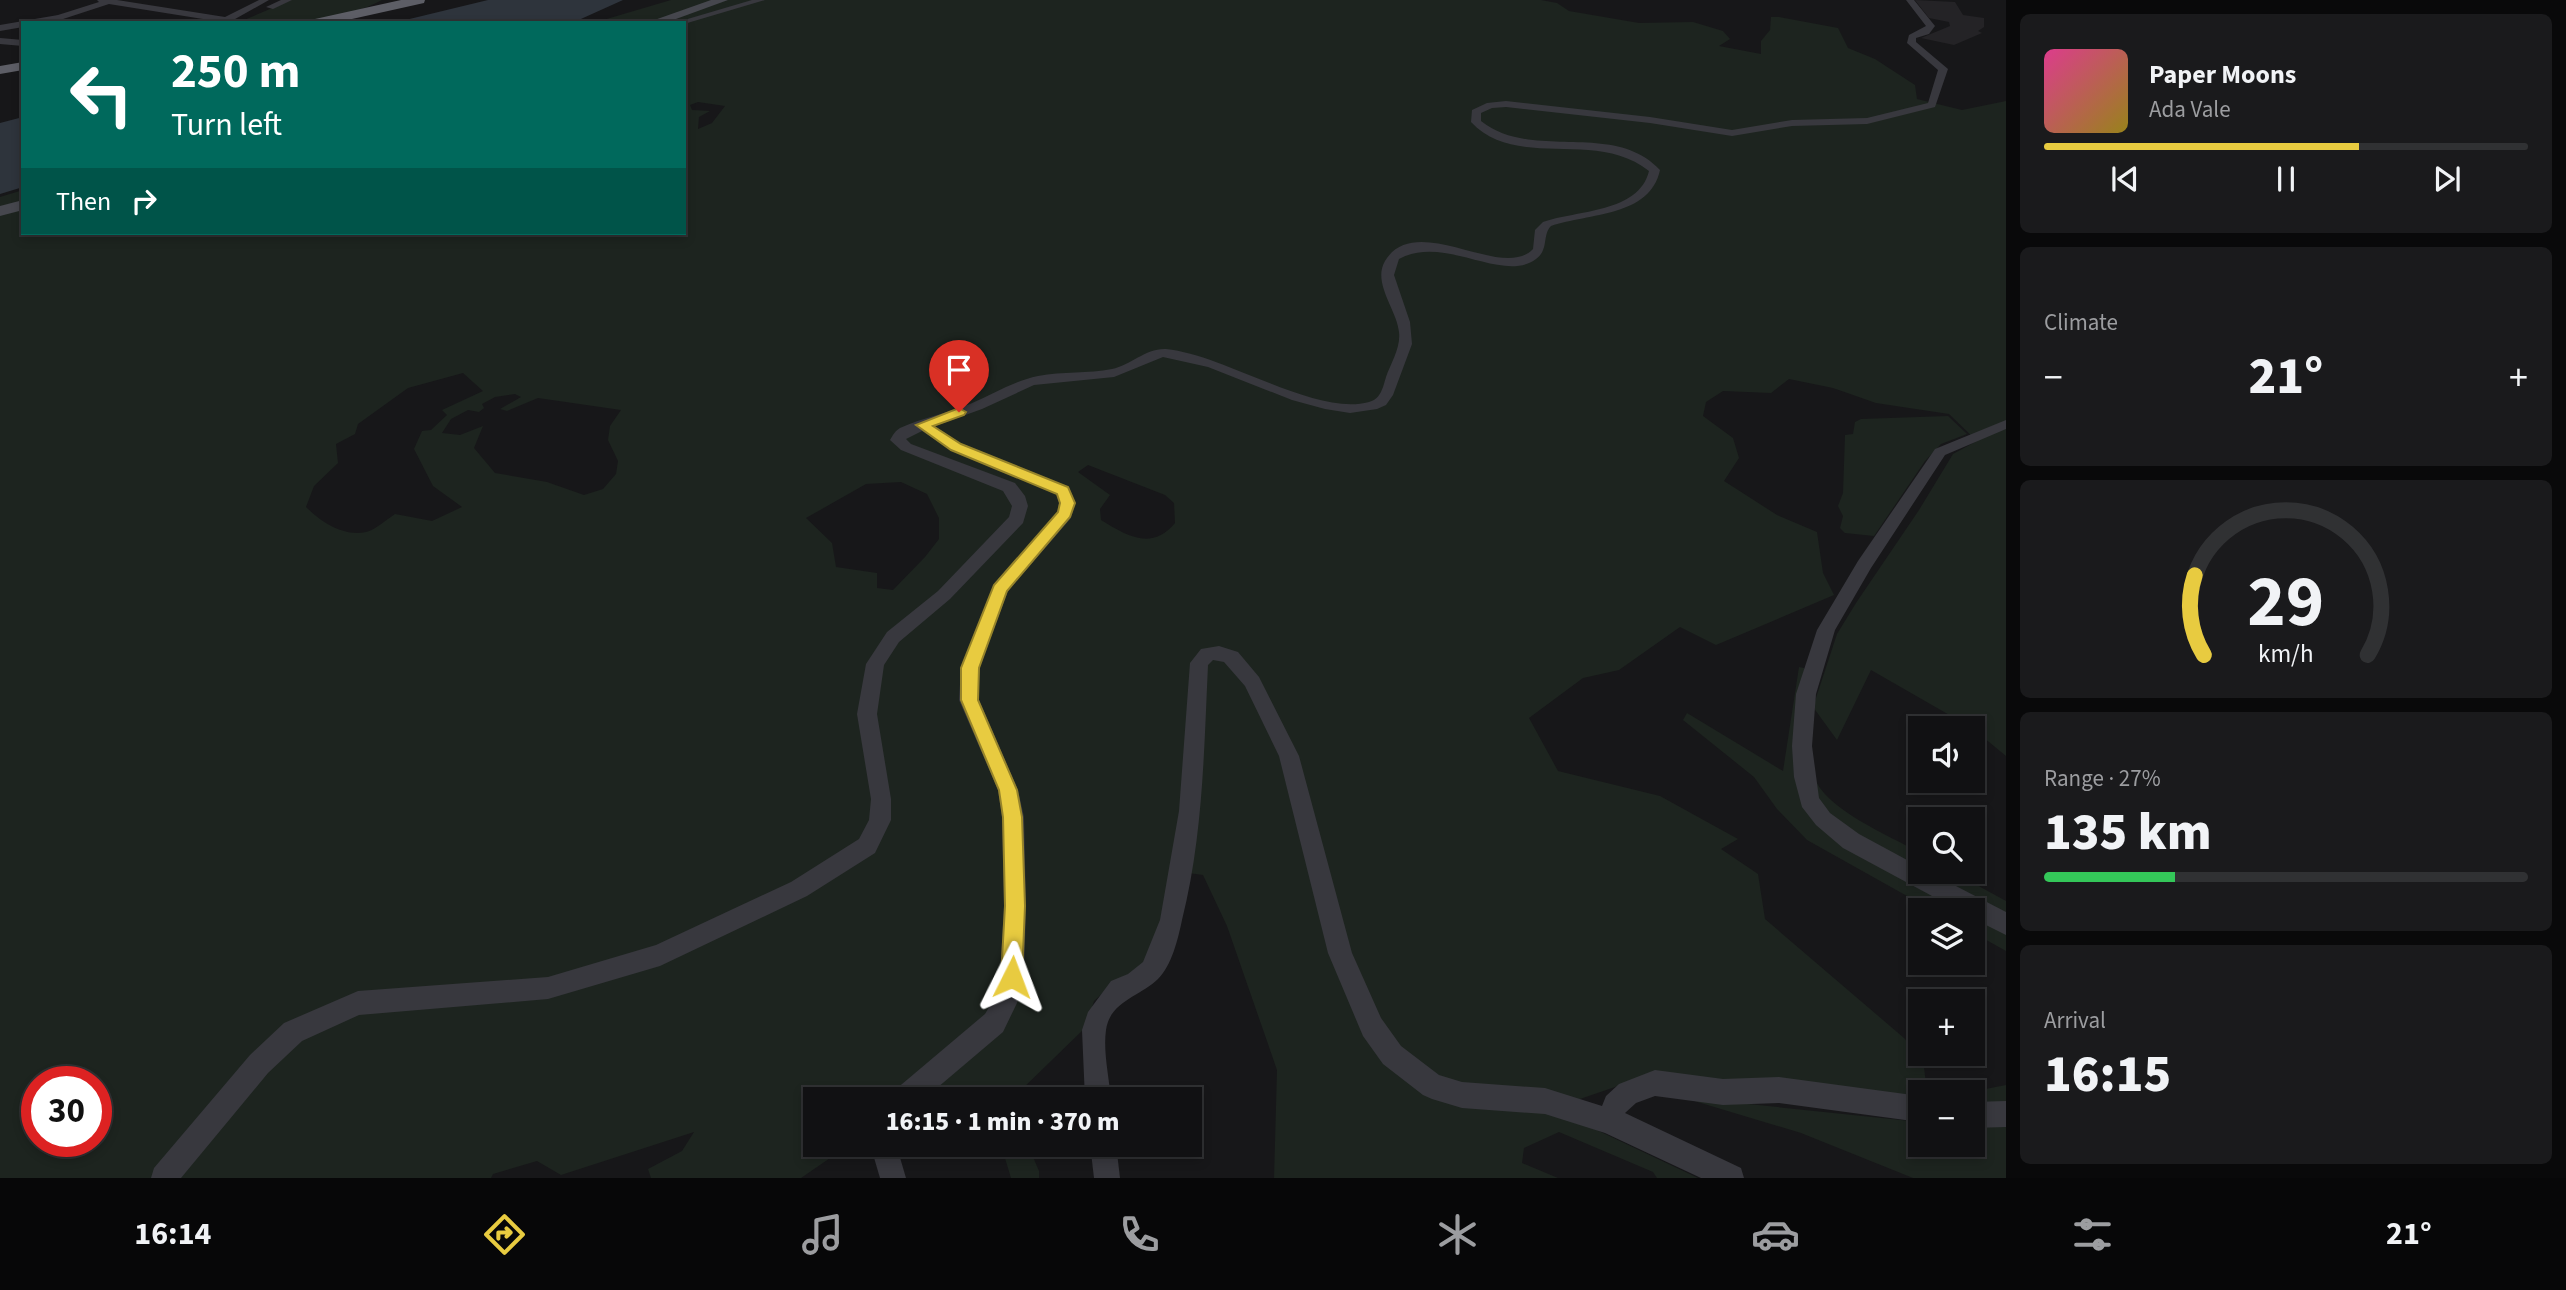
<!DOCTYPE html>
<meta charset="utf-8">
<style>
:root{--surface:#111113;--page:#1a1a1c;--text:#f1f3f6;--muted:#9c9da0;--line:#303133;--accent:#e8cb40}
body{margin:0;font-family:"Source Sans 3",sans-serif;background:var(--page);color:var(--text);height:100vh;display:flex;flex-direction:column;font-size:26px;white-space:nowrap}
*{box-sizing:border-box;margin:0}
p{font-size:23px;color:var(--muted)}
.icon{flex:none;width:38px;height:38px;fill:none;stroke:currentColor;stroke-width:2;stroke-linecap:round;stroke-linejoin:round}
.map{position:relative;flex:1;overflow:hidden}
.sheet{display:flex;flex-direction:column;gap:14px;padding:14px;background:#09090a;width:560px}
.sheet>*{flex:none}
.hud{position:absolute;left:21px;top:21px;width:665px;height:214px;border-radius:0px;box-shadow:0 4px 10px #0003,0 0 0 2px var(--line);background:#00695c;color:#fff;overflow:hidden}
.fabs{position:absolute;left:1908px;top:716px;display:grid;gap:14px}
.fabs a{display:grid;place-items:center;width:77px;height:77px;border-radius:0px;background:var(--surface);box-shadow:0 4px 10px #0003,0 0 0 2px var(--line);font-size:35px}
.speed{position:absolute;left:21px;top:1066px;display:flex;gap:14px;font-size:35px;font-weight:700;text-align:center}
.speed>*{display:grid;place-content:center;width:91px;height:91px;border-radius:50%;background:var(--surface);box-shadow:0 4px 10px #0003,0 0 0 2px var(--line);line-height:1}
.speed .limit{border:10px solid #d22;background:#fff;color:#111}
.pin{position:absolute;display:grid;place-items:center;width:60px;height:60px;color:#fff;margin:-72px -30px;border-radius:50% 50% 50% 0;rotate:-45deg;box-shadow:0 0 7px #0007}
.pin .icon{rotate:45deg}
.me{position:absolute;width:77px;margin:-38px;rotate:3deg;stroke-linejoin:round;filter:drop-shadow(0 0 5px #0008)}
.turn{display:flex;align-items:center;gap:24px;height:147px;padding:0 35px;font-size:32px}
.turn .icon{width:91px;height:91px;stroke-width:2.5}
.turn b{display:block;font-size:49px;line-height:60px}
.then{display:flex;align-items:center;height:66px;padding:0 35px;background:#0003;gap:14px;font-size:26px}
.big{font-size:52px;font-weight:800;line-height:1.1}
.sheet .tile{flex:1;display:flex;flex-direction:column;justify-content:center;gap:10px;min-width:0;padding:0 24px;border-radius:10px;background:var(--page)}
.sheet .dial{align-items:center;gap:0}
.dial svg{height:182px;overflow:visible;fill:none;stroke:var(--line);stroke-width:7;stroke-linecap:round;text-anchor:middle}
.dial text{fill:var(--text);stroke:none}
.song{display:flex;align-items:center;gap:21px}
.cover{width:84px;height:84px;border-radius:10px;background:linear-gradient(135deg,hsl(330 70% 55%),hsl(50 70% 35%))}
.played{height:7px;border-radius:4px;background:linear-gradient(90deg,var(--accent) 65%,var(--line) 65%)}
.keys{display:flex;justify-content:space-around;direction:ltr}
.heat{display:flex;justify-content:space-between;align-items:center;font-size:38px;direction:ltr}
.charge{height:10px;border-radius:5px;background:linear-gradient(90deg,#34c759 27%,var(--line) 0)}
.trip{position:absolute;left:803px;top:1087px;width:399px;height:70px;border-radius:0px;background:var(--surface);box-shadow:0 4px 10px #0003,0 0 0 2px var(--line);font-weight:800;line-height:70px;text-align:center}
.dock{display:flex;height:112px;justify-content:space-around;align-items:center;background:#070708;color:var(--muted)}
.dock .icon{width:49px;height:49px}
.dock .current{color:var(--accent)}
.dock b{font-size:32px;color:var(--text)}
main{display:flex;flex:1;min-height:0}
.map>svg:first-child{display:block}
.built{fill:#242326}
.green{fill:#1d241f;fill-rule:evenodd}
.water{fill:#2e343c}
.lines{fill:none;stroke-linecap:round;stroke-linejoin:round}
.minor{fill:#38383e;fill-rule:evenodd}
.secondary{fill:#46474e;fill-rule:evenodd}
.trunk{fill:#5d5e66;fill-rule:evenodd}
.route{fill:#e8cb40;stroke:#97842a;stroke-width:2}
</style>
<main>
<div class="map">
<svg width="2006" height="1178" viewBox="0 0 2006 1178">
<rect width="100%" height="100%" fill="#171719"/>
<path class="built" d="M1915,0L1955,2L1963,15L1984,18V27L1978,31L1982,33L1954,45L1921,38L1950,26L1949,22L1929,18Z"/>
<g class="green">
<path d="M291,0H382C340,23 283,23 237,23Z"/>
<path d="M671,0H1541L1557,3L1569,11L1639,23L1693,22L1723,31L1730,39L1719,46L1761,54V41L1770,30L1771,17H1779L1838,28L1848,48L1875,59L1915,85L1917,99L1962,110L2006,101V756L1972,728L1871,670L1837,740L1813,707L1837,634L1856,603L1919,510L1953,454L1977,441L1949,414L1876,403L1833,388L1789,379L1771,393L1723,391L1706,402L1703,416L1733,438L1739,458L1724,481L1777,515L1817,532L1823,573L1834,595L1716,645L1680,627L1619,670L1583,678L1529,718L1558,771L1660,796L1738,839L1721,849L1758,874L1765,919L1904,1038L1923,1059L1927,1092H1920V1102L1650,1075L1580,1099L1584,1124L1698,1178H1657L1653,1172L1559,1132L1524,1148L1522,1163L1558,1178H1274L1277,1070L1227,926L1203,875L1174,871L1161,928L1148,957L1138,970L1118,979L1094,1001L1086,1027L1017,1094V1099H816V1144L849,1145L801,1178H651L648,1169L682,1151L694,1132L561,1175L537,1161L493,1174L491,1178H0V197L23,190V233H684V23H593ZM698,102L725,106L712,123L698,129L699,117L710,111L692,110L690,105ZM463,373L483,391L442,410L447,415L431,430L422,431L414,449L433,486L462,507L432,521L395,514C386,520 375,530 366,532C344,537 321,522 306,507L314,486L338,463L336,444L355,434L358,424L408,388ZM515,394L521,397L500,409L507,411L538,398L621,410L610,426L608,440L618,461L616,474L603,489L584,495L547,482L495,473L474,448L483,426L460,435L442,433L451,419L468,410L479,412L484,408L482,404L495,397ZM1088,465L1165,495L1174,503L1175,523C1152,551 1127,536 1101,520L1100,509L1110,495L1078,472ZM901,482L927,494L939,518V539L925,557L893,590L877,588V573L836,567L832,543L806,518L866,484ZM37,1082H96V1141H37Z"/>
<path d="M1948,416L1967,434L1941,444L1925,461L1874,536L1845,533L1840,528L1843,516L1838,506L1843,493L1845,435L1853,434L1855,422L1861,419Z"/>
<path d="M1799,667L1804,668C1806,700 1802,746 1813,775C1825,810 1889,835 1920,853V872H1953L2006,901V951L1972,932V910H1932L1807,840L1777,809L1754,777L1683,720L1687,713L1783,771Z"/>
<path d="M2006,1085V1178H1913L1801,1133L1681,1097L1920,1122V1144H1972V1092H1970Z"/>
<path d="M1001,1145H1028L1039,1171V1178H1011Z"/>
</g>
<g class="water">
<path d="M488,0H623L572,23H393Z"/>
<path d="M23,117V187L0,194V123Z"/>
</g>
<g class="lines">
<g class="minor">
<path d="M97,0H117L225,17L259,0H269L228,23L109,4L60,20L23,23V27L0,31V25L58,15L99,2Z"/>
<path d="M281,0H292L273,9L266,7Z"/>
<path d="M752,0H765L684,24L674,23Z"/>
<path d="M1906,0H1914L1935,26L1929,34L1916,38V42L1948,69L1935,107L1867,124L1792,126L1732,136L1650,123L1506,107L1492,108L1481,113V121C1533,162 1613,120 1660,170C1650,217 1589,213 1551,226C1542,235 1549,250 1536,259C1502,284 1445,234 1399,259L1394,275L1410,322L1412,344L1393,395L1386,405L1377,409L1350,413L1325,409L1292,400L1208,367L1163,357L1114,377L1034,385L982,409L935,426L961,444L1069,487L1075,503L1071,518L1008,591L979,668V700L1018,790L1024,817L1026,906L1024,977L1017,1003L1003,1032L924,1099H891L895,1090L985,1014L994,999L1000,977L1004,906L1002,817L998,790L959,700L961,668L994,585L1057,513L1059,503L1056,494L951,450L922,431L906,439L911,444L1015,483L1025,496L1028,506L1023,523L950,599L899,642L884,665L877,714L891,799V820L875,853L807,896L660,966L548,999L359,1015L302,1041L268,1073L181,1178H151L154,1168L250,1055L284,1023L358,991L548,977L656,945L791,882L859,839L869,820L871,799L857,714L866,664L887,632L938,591L1009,517L1012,506L1003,491L901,450L890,440C893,435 895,431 900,428C922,418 947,413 970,404C993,394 1014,381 1038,376C1063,371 1088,374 1112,369C1131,365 1146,348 1166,349C1226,355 1316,417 1369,402C1381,399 1383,387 1386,377C1391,363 1401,347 1399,332C1397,310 1372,283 1385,261C1416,210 1502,282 1533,249L1535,230L1543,222C1577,210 1639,213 1649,171C1595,128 1517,171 1471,122L1472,110L1487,103L1506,101L1650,117L1732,130L1792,120L1867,118L1928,103L1938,70L1907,43L1909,35L1926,26Z"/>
<path d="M0,38L23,40V46L0,44Z"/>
<path d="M2006,420V429L1945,455L1871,568L1835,630L1816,694L1812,746L1819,798L1830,813L1859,834L1920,867V872H1929L2006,912V935L1972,918V910H1958L1843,848L1816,825L1802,807L1794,777L1792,746L1796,694L1817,630L1858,561L1935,449Z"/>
<path d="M1219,646L1238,652L1259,677L1299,756L1352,953L1381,1018L1401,1046L1439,1075L1462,1082L1545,1088L1602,1106L1606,1096L1619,1084L1655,1070L1723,1079L1779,1077L1920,1096V1122L1779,1103L1723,1105L1655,1096L1636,1103L1625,1113L1741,1168L1744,1178H1701L1605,1133L1545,1114L1462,1108L1432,1099L1423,1095L1383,1064L1363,1036L1328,953L1279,756L1245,686L1224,662L1213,660L1208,665C1204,750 1203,837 1182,920C1178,939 1172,965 1158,979C1141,996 1110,1001 1106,1030C1103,1051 1109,1077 1111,1099H1085L1082,1030L1088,1012L1111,981L1128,974L1143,962L1160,920L1179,811L1190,663L1201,649Z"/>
<path d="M2006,1101V1127L1972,1128V1102Z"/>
<path d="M870,1144H896L906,1178H880Z"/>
<path d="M1090,1144H1116L1120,1178H1094Z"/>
</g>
<g class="secondary">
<path d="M711,0H728L665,23H646Z"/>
<path d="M23,200V210L0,216V206Z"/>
</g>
<g class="trunk">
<path d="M401,0H425L424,3L334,23H308L315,19Z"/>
<path d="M23,62V70L0,74V66Z"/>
</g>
</g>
<path class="route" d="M959,408L966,412L964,415L933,426L961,444L1068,487L1075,503L1070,517L1007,591L979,668L978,700L1017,790L1022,817L1025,906L1022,977L1019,984L1012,987L1004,984L1001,977L1005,906L1003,817L999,790L961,700V668L994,585L1058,512L1060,503L1057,494L951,450L916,425Z"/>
</svg>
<div class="fabs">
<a><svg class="icon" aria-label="sound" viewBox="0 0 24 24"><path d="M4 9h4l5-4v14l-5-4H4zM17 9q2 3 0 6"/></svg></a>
<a><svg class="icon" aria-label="search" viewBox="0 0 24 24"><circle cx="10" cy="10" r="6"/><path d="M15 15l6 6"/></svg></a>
<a><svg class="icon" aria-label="layers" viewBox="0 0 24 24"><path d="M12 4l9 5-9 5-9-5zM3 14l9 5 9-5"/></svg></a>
<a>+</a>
<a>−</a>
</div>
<div class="speed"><div class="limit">30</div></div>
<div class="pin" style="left:959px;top:412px;background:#d93025"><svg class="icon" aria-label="arrive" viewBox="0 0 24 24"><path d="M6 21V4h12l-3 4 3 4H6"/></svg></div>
<svg class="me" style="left:1012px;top:977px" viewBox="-20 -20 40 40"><path d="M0-17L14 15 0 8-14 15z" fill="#e8cb40" stroke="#fff" stroke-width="4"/></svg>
<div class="trip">16:15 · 1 min · 370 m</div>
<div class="hud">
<div class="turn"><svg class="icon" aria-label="left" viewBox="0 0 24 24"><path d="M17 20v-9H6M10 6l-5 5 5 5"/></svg><div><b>250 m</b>Turn left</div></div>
<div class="then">Then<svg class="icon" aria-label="right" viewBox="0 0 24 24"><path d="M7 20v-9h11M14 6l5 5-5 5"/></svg></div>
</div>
</div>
<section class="sheet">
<div class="tile">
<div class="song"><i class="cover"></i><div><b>Paper Moons</b><p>Ada Vale</p></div></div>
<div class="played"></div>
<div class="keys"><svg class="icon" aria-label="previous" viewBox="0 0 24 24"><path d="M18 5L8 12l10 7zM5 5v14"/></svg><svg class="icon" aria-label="pause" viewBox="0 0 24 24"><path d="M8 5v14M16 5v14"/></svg><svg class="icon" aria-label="next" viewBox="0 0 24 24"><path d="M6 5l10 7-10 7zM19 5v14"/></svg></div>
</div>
<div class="tile"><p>Climate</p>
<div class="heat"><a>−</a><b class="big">21°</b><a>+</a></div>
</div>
<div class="tile dial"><svg viewBox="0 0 100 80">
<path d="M14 69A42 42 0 1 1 86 69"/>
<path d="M14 69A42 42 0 0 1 10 34" stroke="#e8cb40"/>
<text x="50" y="56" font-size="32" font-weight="700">29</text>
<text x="50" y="72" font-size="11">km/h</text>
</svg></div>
<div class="tile"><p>Range · 27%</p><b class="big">135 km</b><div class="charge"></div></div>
<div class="tile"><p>Arrival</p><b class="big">16:15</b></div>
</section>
</main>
<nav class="dock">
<b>16:14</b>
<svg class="icon current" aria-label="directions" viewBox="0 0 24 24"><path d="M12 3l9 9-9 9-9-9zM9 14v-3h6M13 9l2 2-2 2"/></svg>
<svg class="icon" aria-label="music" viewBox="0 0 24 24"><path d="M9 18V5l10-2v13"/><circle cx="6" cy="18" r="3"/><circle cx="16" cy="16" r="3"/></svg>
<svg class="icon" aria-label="phone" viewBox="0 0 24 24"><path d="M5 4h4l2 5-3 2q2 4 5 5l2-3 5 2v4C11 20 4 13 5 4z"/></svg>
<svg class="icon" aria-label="climate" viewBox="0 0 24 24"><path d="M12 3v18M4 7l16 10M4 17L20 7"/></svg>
<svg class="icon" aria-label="car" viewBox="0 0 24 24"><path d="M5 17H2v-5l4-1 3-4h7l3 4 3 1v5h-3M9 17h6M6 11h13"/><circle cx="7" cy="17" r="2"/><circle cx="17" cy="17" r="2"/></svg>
<svg class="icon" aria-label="filters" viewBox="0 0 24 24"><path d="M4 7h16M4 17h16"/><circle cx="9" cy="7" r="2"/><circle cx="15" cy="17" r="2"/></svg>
<b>21°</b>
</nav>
